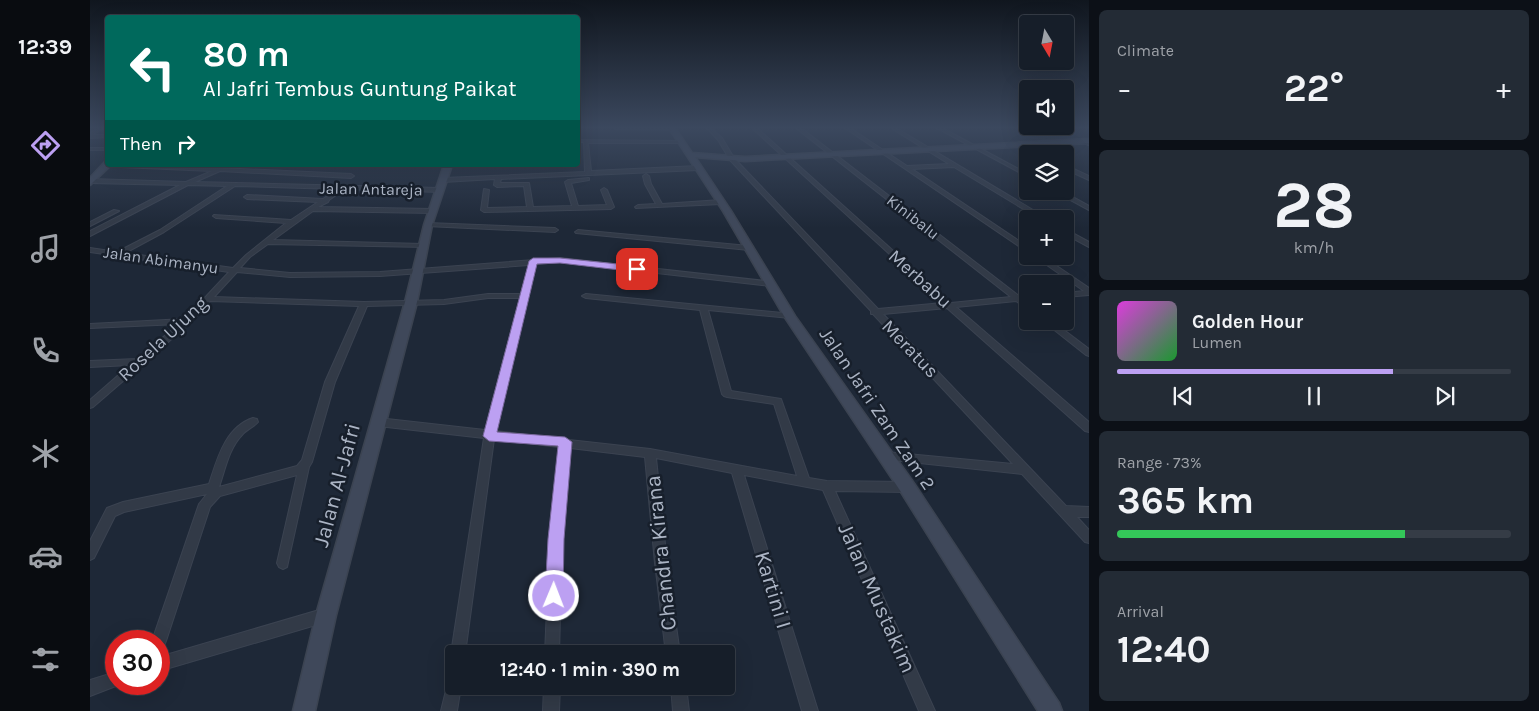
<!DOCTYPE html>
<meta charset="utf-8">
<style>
:root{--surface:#161e29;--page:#232b35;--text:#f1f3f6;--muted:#9ea2a8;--line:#353c46;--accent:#bca0f2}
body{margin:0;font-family:Karla,sans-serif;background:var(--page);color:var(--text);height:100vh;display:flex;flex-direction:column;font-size:19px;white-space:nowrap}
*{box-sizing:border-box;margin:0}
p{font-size:16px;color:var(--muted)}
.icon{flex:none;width:28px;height:28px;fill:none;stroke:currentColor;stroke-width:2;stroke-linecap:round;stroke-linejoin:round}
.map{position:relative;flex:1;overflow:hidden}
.side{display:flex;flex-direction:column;gap:10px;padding:10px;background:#0c1017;width:450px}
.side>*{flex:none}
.top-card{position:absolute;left:15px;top:15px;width:475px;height:152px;border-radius:5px;box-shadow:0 5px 20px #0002,0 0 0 1px var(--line);background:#00695c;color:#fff;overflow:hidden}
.needle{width:32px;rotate:170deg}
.fabs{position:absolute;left:929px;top:15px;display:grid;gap:10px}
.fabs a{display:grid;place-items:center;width:55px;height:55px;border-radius:5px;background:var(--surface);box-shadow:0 5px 20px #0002,0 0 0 1px var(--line);font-size:25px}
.speed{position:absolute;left:15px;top:630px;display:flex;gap:10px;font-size:25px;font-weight:700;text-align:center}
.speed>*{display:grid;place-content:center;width:65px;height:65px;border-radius:50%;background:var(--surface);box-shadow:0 5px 20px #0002,0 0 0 1px var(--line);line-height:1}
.speed .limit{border:8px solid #d22;background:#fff;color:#111}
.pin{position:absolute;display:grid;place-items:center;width:42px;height:42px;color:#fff;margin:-21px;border-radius:10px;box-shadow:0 2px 8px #0006}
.me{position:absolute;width:55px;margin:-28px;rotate:1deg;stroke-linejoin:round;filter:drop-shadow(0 0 4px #0008)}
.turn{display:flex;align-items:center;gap:18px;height:105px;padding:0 15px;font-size:22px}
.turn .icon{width:65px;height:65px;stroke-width:2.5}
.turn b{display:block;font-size:35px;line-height:42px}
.then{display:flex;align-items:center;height:48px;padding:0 15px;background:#0003;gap:10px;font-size:19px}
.big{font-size:38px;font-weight:700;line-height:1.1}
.side .widget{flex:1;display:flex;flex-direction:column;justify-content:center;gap:8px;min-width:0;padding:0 18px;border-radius:8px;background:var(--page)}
.side .dial{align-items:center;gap:0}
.dial b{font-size:65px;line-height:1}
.song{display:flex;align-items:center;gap:15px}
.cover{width:60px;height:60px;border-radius:8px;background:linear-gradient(135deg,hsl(300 70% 55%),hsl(130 70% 35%))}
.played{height:5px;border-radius:2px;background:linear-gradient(90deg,var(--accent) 70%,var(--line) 70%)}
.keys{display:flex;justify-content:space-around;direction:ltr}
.heat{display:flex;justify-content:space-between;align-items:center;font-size:28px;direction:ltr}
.charge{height:8px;border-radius:4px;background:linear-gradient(90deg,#34c759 73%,var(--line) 0)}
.trip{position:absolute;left:355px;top:645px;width:290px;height:50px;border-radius:5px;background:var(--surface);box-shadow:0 5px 20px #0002,0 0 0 1px var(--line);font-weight:700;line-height:50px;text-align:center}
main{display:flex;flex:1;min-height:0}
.tabs{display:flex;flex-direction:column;width:90px;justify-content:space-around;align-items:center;background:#090c10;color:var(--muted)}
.tabs .icon{width:35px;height:35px}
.tabs .selected{color:var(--accent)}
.tabs b{font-size:22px;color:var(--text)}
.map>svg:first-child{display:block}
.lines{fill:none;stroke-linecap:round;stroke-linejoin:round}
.street-casing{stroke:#3b4351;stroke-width:2}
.secondary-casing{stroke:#3b4351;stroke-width:3}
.street{fill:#323a47;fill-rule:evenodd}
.secondary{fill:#3f485a;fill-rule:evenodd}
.route{fill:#bca0f2;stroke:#7a689d}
.labels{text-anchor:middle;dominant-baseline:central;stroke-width:5;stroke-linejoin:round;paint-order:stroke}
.far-street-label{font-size:16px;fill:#abb4c4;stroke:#171f2b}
.street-label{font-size:19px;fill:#abb4c4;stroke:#171f2b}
.near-street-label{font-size:22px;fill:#abb4c4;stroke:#171f2b}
</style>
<main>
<nav class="tabs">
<b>12:39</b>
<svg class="icon selected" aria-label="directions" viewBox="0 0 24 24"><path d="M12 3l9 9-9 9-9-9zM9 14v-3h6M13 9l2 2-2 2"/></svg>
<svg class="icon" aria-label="music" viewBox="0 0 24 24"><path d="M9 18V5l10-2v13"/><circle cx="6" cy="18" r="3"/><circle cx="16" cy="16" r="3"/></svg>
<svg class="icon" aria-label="phone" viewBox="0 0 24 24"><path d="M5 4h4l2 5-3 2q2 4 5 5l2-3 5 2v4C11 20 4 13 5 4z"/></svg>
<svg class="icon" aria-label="climate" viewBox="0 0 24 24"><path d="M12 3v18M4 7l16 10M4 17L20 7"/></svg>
<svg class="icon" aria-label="car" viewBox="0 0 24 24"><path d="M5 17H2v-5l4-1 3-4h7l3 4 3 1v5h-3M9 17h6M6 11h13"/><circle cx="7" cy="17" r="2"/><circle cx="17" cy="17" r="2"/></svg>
<svg class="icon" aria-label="filters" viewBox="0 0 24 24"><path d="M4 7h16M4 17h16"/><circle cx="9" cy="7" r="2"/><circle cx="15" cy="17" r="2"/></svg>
</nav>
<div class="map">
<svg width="999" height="711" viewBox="0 0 999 711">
<rect width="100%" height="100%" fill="#1e2837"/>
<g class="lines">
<g class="street-casing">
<g id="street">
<path d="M9,128H14L2,135H18V137L0,138V133Z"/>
<path d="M524,128H583L584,129L582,130L526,129Z"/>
<path d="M617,128H621L632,138L644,158L788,309L853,303L662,128H667L861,303L921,297L706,128H711L929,296H938V300L935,301L938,303V309L926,301L866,307L999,422V432L995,431L857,308L793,314L976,506L999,507V517H987L999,530V543L995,542L932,474L792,459L791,456L792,453L796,452L923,464L783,314H781V311L640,160L628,140Z"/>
<path d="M755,128H760L817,166L859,164L801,128H806L958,219H950L864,167L822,169L938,247V252L936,251Z"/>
<path d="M847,128H852L938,174V177Z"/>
<path d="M488,140L592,141L594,142L592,143H498L501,171L608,166L611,168L608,170L411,179L410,183H439L443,207L482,206L475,182L478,180L499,178V180L481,183L488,206L517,205L511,190L514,188L517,190L524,207L521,209L394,212L391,210L394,189L399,190L397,208L437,207L434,186L407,187L404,185L405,179L353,182L350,180L353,178L495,172L494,142H488Z"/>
<path d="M991,140L999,142V145L989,142V141Z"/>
<path d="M926,143L948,153V154H942L924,145V144Z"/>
<rect x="0" y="148" width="18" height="2"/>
<path d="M28,165H63L261,174L264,176L261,178L130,171L105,182L350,188L353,190L350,192L255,189L239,200L238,202L228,207L343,209L346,211L343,213L223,211L183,240L333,244L335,245V247L178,244L160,257L150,268L200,273L290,272L470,258L684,282V286H681L470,262L446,264L405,431L472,439L475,438L479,440L560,449L707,476L684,404L637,397L634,396L632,394L610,310L496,298L492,296L496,294L703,314L704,316L700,318L618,310L641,391L691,399L719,478L737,481L817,482L821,484L823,487L821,490L817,492L745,491L845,711H829L733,490L654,475L728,711H712L642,473L566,458L577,563L590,654H576L565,563L555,457L480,448L472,539L469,654H455L460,539L469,447L404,439L375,654H364L363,659L361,654L394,438L288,426L284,425L283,422L284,419L288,418L395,430L430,298H398L354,304L277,306L245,382L222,462L219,467L197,567L193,569L189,567L187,563L207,475L130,496L120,507L76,641L74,646L69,648V641H62L109,504L117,494L34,512L25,516L4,558L0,560V541L17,508L33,502L119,484C127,460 135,427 163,418L167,419L168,422C164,427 157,429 152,435C139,448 135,470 129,487L207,466L212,460L235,382L269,306L120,301L100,323L3,407L0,408V400L40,365L0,367V361L47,359L89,324L0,328V324L95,319L139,272L0,252V248L27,252L70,230L137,186L98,185L0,236V231L90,185L0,183V179L96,182L122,171L31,167ZM145,186L248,189L233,199L157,195L154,197L157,199L228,202L201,220L124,215L123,216L126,218L196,223L156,255L143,268L35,253L74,232ZM439,265L431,294H398L354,300L274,302L124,297L147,272L200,277L290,276Z"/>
<path d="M975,165L999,176V180L975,169Z"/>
<path d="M556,174L559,176L561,184L572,204L631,200L634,202L631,204L546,208L545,207L548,205L566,204L555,184L553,176Z"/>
<path d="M964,191H972L999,206V210Z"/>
<path d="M24,210L29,211L0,226V222Z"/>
<path d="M338,223L465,228L468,230L465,232L336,226L335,225Z"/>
<path d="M975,229L999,242V247L975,234Z"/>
<path d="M488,230L659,246L662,248L659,250L486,233L485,232Z"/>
<path d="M944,256H952L999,288V295L975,297V293L994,291Z"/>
<path d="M953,321H962L999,349V356L996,355Z"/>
<path d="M236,608L241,610L243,615L241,620L236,622L69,671V657Z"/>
<path d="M26,672V684H31L0,696V680Z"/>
<path d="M364,676V686H371L367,711H351L359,678Z"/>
<path d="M454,686H470L469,711H453Z"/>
<path d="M581,686H596L599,711H583Z"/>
</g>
</g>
<g class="secondary-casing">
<g id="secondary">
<path d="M579,128H585L602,153L655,157L999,139V143L655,161L605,157L641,211L705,316L823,482L969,703L972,711H948L811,492L694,316L633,211Z"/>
<path d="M15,162L21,165L0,185V178Z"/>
<path d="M354,165H362L342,225L327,302L246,615L225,711H203L226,615L315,302L334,225Z"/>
</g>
</g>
<use href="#street" class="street"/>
<use href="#secondary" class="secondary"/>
</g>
<linearGradient id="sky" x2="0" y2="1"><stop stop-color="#10161e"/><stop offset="0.56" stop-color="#3b485e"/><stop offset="1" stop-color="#3b485e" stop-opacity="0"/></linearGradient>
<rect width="999" height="228" fill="url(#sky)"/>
<path class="route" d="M470,258L547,266L551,269L547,272L470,263L447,264L407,432L475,437L482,442L474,539L473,596L470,602L464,605L458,602L455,596L458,539L468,446L399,441L393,436L439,261L443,258Z"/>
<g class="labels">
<g class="far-street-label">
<text transform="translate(281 189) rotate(1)">Jalan Antareja</text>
<text transform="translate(823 217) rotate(38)">Kinibalu</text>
<text transform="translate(71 260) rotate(8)">Jalan Abimanyu</text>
</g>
<g class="street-label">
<text transform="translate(830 279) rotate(42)">Merbabu</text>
<text transform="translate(73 339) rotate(-43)">Rosela Ujung</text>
<text transform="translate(820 349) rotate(46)">Meratus</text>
<text transform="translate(787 409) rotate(56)">Jalan Jafri Zam Zam 2</text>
</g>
<g class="near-street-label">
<text transform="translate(247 485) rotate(-75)">Jalan Al-Jafri</text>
<text transform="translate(571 553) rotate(-96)">Chandra Kirana</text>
<text transform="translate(683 590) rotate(73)">Kartini I</text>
<text transform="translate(787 598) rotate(66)">Jalan Mustakim</text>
</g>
</g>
</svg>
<div class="fabs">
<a><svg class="needle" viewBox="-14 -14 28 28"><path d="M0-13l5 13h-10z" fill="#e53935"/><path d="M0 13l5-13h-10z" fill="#9ea2a8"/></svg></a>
<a><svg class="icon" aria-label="sound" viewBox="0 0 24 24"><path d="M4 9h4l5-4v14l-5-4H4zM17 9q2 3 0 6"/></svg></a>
<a><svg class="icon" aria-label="layers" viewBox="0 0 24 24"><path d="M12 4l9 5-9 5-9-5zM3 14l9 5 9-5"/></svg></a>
<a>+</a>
<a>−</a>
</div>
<div class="speed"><div class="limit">30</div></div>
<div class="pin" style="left:547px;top:269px;background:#d93025"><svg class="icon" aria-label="arrive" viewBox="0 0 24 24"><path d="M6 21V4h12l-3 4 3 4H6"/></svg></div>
<svg class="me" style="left:464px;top:596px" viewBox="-20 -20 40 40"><circle r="17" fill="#bca0f2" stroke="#fff" stroke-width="3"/><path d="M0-11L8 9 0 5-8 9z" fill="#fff"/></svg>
<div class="trip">12:40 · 1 min · 390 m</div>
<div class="top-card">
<div class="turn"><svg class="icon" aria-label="left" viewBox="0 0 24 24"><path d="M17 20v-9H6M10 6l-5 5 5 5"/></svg><div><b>80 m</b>Al Jafri Tembus Guntung Paikat</div></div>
<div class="then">Then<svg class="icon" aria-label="right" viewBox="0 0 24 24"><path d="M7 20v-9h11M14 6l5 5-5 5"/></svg></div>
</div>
</div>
<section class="side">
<div class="widget"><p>Climate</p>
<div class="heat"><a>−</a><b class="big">22°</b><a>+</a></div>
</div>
<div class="widget dial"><b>28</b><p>km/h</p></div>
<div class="widget">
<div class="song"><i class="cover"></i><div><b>Golden Hour</b><p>Lumen</p></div></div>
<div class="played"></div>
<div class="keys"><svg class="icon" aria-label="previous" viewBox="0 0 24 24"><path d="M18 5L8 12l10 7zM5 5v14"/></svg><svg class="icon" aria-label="pause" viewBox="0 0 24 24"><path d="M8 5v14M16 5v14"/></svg><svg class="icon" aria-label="next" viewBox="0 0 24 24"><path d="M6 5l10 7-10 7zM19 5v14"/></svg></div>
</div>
<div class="widget"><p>Range · 73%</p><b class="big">365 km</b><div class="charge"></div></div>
<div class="widget"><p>Arrival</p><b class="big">12:40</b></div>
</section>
</main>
